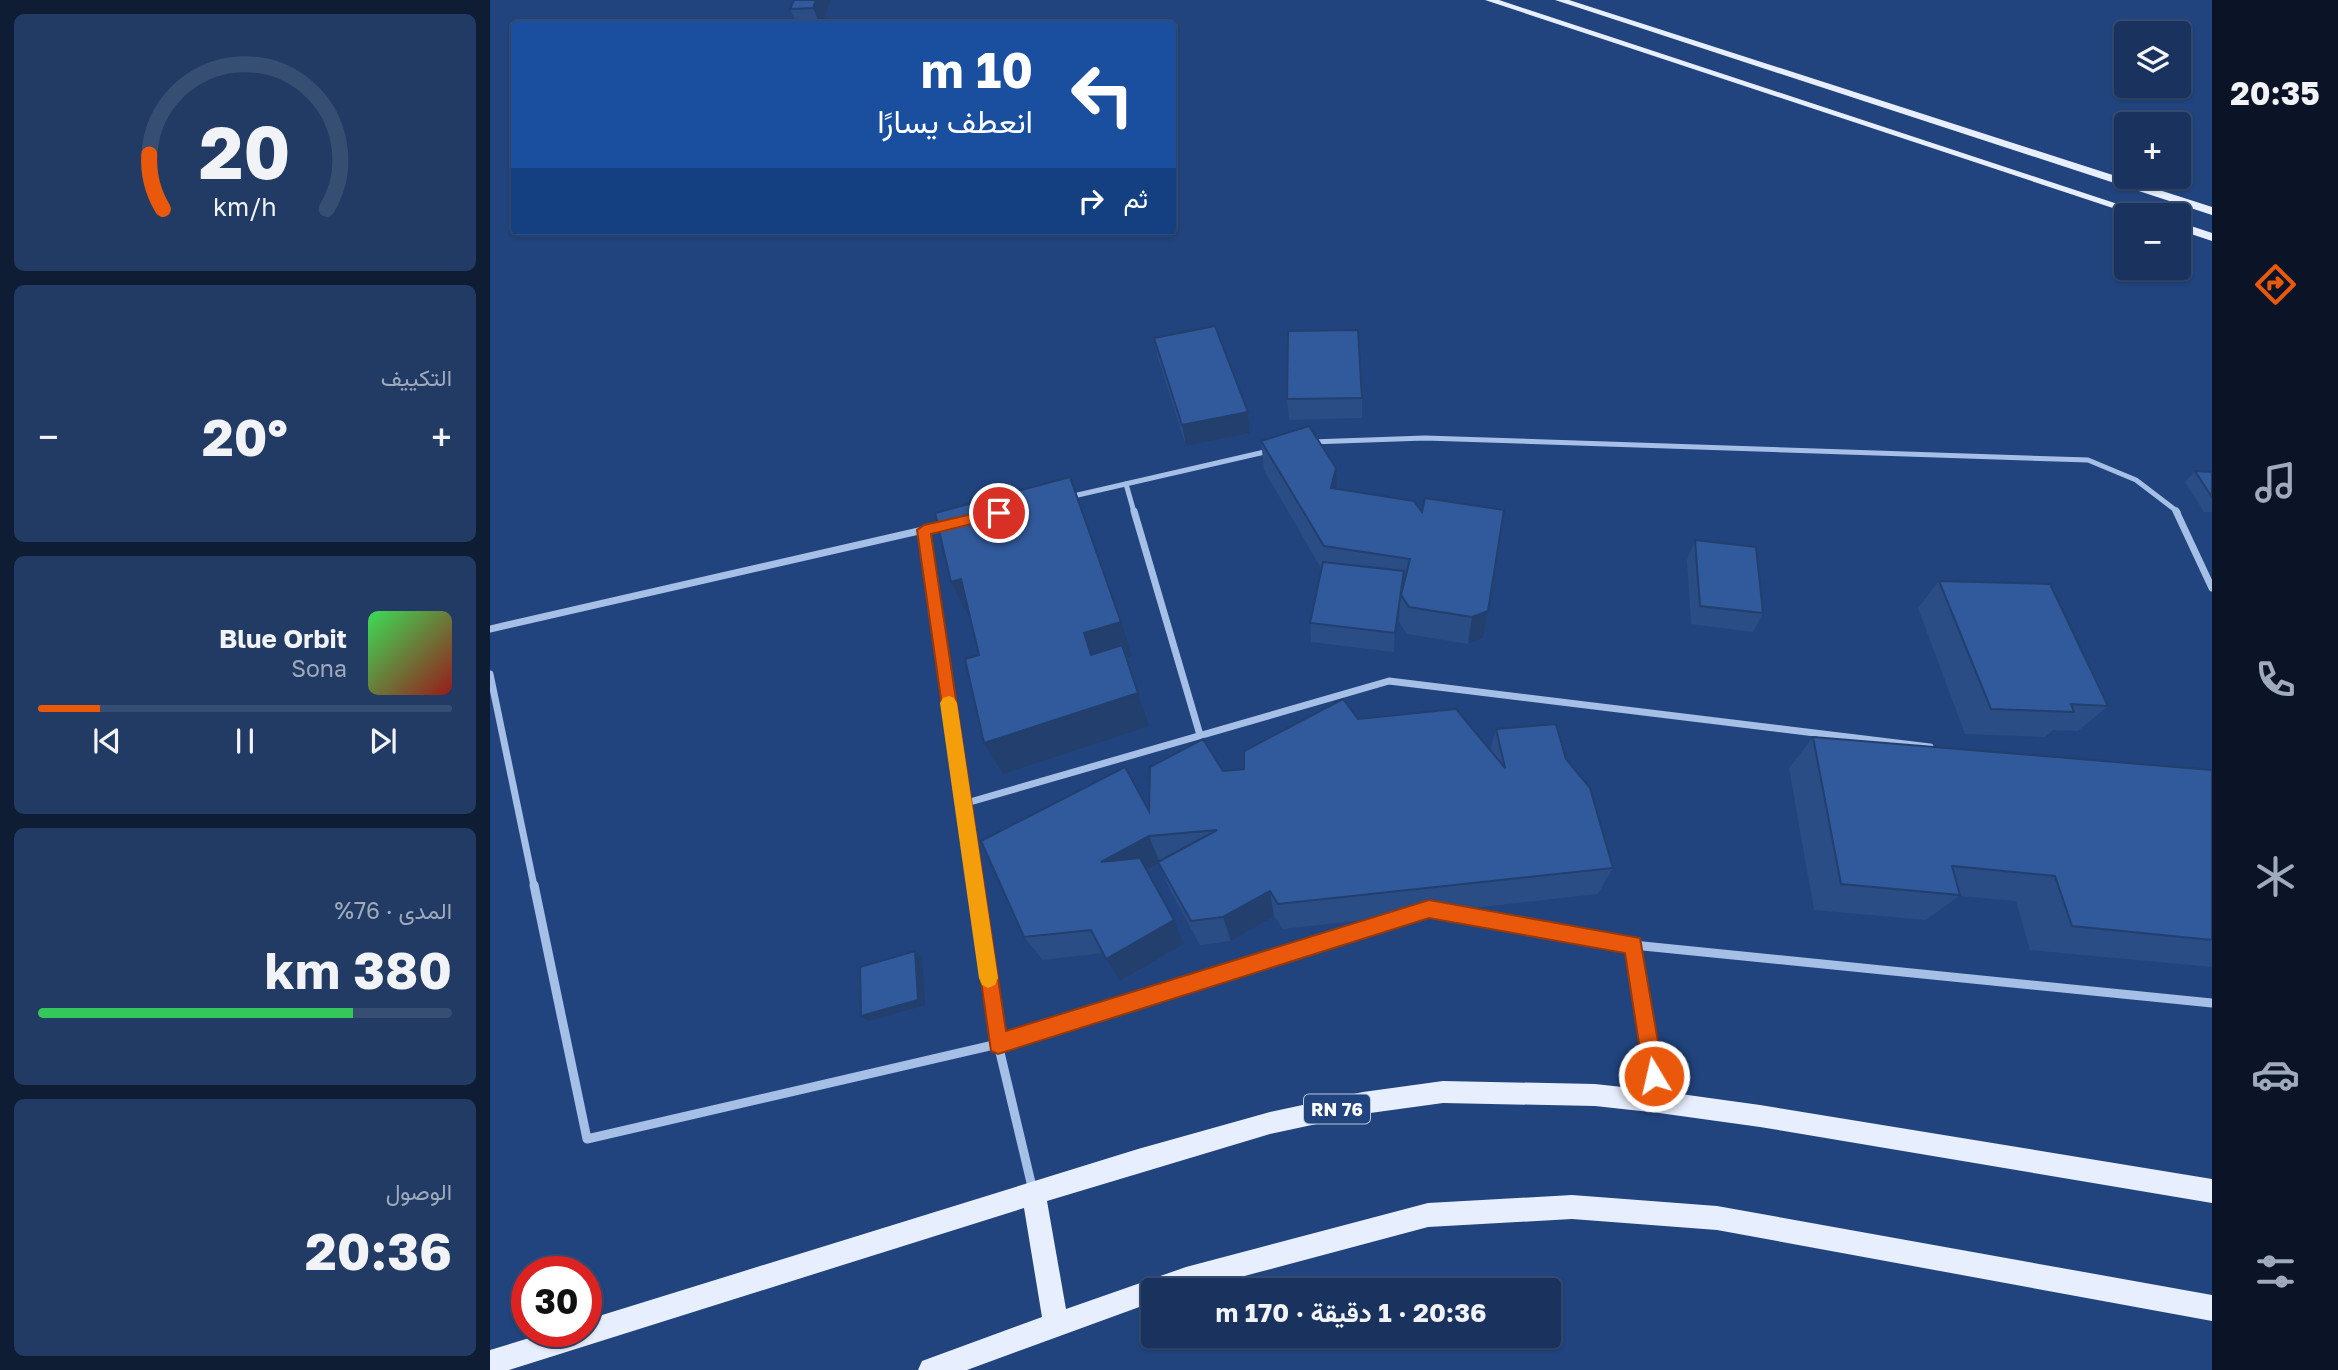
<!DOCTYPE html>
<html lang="ar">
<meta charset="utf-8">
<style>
:root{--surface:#19335e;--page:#223b64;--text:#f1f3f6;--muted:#9faabc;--line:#374e73;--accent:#ea580c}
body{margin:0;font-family:"Golos Text",Vazirmatn,sans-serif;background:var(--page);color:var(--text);direction:rtl;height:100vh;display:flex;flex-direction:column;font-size:26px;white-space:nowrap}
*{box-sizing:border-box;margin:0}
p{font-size:23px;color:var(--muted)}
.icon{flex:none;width:38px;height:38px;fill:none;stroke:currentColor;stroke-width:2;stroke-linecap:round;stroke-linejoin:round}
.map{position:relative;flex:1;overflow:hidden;direction:ltr}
.sheet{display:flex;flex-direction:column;gap:14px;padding:14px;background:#0e1c34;width:490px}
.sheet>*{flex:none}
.banner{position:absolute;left:21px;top:21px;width:665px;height:214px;border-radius:7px;box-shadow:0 2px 5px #0004,0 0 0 2px var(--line);direction:rtl;background:#1a4fa0;color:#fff;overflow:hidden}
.fabs{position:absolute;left:1624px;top:21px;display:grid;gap:14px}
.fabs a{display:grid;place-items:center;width:77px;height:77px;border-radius:7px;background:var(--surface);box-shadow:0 2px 5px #0004,0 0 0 2px var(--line);font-size:35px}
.speed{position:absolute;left:21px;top:1256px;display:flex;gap:14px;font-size:35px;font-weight:700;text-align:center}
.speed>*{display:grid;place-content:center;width:91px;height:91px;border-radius:50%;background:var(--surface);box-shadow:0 2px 5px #0004,0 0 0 2px var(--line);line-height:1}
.speed .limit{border:10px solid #d22;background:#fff;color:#111}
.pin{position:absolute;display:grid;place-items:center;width:60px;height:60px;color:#fff;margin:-30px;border:4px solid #fff;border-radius:50%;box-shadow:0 2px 7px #0007}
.me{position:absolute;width:77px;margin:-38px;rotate:351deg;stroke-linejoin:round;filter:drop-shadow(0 0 5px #0008)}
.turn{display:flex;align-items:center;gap:24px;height:147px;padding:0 28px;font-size:32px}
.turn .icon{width:91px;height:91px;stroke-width:2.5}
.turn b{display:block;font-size:49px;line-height:60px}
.then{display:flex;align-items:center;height:66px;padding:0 28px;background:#0003;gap:14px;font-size:26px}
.big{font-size:52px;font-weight:700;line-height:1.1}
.sheet .widget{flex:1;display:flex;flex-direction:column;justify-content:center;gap:10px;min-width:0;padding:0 24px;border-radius:10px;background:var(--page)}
.sheet .dial{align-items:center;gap:0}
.dial svg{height:182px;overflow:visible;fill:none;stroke:var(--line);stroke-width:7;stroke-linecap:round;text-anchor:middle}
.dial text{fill:var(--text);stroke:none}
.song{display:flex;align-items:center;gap:21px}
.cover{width:84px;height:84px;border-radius:10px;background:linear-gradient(135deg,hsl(130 70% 55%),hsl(0 70% 35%))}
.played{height:7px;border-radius:4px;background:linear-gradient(90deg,var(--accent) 15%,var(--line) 15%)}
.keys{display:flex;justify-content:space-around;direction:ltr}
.heat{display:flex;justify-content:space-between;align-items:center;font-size:38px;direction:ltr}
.charge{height:10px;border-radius:5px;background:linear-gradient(90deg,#34c759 76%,var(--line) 0)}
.trip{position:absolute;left:651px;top:1278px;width:420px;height:70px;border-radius:7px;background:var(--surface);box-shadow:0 2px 5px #0004,0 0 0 2px var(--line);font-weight:700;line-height:70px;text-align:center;direction:rtl}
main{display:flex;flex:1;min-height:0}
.dock{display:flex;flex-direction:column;width:126px;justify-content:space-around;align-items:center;background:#0a1426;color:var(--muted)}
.dock .icon{width:49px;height:49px}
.dock .active{color:var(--accent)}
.dock b{font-size:32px;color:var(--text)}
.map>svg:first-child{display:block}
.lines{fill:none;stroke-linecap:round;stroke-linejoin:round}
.minor-far2{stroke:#a5bfe7;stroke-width:5}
.minor-far1{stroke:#a5bfe7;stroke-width:7}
.minor{stroke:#a5bfe7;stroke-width:9}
.primary{fill:#e7eefd;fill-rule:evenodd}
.wall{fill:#2a4d86}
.shaded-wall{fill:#223f6d}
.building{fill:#315a9c;stroke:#223f6d;stroke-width:2}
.route{fill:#ea580c;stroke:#983908;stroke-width:2}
.slow{fill:#f59e0b}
.labels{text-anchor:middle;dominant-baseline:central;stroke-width:7;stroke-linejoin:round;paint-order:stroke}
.shield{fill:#21447e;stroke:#bcc7d8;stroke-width:2}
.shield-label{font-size:18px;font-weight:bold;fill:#fff}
</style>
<main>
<nav class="dock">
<b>20:35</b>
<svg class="icon active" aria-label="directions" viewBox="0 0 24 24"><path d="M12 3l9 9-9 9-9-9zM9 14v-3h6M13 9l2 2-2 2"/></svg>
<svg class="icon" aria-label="music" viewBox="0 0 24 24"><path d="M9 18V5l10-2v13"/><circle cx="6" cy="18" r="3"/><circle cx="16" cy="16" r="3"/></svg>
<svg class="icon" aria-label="phone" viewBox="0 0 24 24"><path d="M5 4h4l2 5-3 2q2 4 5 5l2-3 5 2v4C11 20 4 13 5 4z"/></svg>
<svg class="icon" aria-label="climate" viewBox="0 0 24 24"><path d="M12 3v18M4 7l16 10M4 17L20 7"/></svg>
<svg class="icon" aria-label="car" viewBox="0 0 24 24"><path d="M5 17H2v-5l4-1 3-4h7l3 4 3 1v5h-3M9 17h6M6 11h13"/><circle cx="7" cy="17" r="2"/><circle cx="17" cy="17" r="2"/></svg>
<svg class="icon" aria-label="filters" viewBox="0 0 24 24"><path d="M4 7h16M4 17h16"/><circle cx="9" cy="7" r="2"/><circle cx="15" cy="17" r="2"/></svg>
</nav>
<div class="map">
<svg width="1722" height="1370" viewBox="0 0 1722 1370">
<rect width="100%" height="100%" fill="#21447e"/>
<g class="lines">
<g class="minor-far2">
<path d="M821,442L935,438L1598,460L1646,480L1688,512"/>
<path d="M636,484L644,512"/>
<path d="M579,497L779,451"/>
</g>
<g class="minor-far1">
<path d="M644,511L710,735"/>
<path d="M1686,511L1722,588"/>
<path d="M434,530L485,886"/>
<path d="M0,629L455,525"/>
<path d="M0,674L44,886"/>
<path d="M473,804L899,681L1440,747"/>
</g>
<g class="minor">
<path d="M44,885L97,1139L508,1044L927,913"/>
<path d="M485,885L508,1044L543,1191"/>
<path d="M945,910L1143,945L1722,1003"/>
<path d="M1143,945L1168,1098"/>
</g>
<g class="primary">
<path d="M995,0H1009L1661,215H1644Z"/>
<path d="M1065,0H1079L1722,207V215Z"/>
<path d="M1689,222L1722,233V241L1689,230Z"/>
<path d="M953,1081L1105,1084L1169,1091L1270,1105L1722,1179V1203L1270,1127L1169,1113L1105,1106L953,1103L873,1114L780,1134L557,1201L576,1309L696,1267L938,1203L1082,1195L1227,1206L1722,1295V1321L1227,1230L1082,1219L938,1227L702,1290H663V1302L477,1370H428L432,1361L552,1317L534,1208L19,1370H0V1350L59,1332H96V1320L648,1149L780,1112L873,1092Z"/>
</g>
</g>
<g class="wall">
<path d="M341,0L332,24H307L300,9Z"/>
<path d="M664,338L758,412L760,433L696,446L668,358Z"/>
<path d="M872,398V418L799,420L797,399Z"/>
<path d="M771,441L847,489L998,611L993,638L978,644L917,634L909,622L910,607L904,652L821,642L820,623L831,568L774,470Z"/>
<path d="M1705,471L1722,472V512H1714L1695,482Z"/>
<path d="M1205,540L1273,613L1263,632L1201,624L1197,560Z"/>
<path d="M1449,581L1618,706L1588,731L1563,730L1555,737L1475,734L1428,608Z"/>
<path d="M868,719L1000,751L1006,729L1076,759L1123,868L1108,894L793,929L784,916L741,941L710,945L679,888L669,864L657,871L694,944L630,981L613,953L553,960L534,937L659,811L733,771L754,769Z"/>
<path d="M1323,737L1722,770V967L1540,950L1526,901L1469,896L1436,920L1324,910L1299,768Z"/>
</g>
<g class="shaded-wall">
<path d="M326,0H341L332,24H330L323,8Z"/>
<path d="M758,412L760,433L696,446L692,425Z"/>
<path d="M846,468L847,497L841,488Z"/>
<path d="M914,571L913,590L911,595L904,652L905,633Z"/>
<path d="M471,579L489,614L479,617L461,582Z"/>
<path d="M998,611L993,638L978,644L982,617Z"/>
<path d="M631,622L642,656L606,667L601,655L594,633Z"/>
<path d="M648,693L659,726L513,774L494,743Z"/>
<path d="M659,836L670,863L625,888L611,862Z"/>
<path d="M780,891L784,916L741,941L733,917Z"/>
<path d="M684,920L694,944L630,981L616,959Z"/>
<path d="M425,951L432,958L435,1005L379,1021L371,1016Z"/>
</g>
<g class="building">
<path d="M304,0H326L323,8L300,9Z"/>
<path d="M725,326L758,412L692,425L664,338Z"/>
<path d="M868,330L872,398L797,399L798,331Z"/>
<path d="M819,426L846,468L841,488L924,501L932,512L935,498L1014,510L998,611L982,617L919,607L911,595L920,559L834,546L771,441Z"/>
<path d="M1705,471L1722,472V497Z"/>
<path d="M580,477L631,622L594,633L601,655L632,645L648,693L494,743L475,659L489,655L471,579L461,582L445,513Z"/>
<path d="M1205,540L1266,547L1273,613L1210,606Z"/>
<path d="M833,562L914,571L905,633L820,623Z"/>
<path d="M1449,581L1560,584L1618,706L1581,704L1584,712L1501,709Z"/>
<path d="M853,699L868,719L966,709L1015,768L1006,729L1066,724L1076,759L1100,788L1123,868L788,904L780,891L733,917L701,921L668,862L727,830L659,836L611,862L650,858L684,920L616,959L601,930L534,937L491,841L635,767L659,811L660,767L713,739L733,771L754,769V751Z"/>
<path d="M1323,737L1722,770V940L1582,926L1565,876L1462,866L1470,895L1351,884Z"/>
<path d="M425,951L428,1000L371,1016L370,967Z"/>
</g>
<path class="route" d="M509,508L514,509V516L441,534L516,1031L939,900L1150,938L1174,1076L1171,1083L1164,1086L1157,1083L1154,1076L1135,953L939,918L508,1054L501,1051L427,530L434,525Z"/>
<path class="slow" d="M459,696L464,698L467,703L508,978L505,985L498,988L492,985L489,978L450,703L453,698Z"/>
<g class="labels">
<rect class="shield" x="814" y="1094.5" width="66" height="29" rx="5"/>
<g class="shield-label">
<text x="847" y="1109">RN 76</text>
</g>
</g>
</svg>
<div class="fabs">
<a><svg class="icon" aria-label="layers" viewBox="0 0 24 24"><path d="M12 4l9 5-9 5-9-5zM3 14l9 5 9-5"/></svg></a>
<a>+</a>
<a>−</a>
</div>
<div class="speed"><div class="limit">30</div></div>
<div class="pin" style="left:509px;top:513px;background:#d93025"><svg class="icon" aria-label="arrive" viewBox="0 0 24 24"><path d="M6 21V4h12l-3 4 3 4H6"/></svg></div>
<svg class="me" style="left:1164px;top:1076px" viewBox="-20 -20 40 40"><circle r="17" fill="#ea580c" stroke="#fff" stroke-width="3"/><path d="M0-11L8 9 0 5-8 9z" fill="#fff"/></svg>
<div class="trip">20:36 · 1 دقيقة · 170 m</div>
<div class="banner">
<div class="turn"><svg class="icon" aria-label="left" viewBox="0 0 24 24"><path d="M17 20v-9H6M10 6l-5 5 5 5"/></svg><div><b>10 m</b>انعطف يسارًا</div></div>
<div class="then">ثم<svg class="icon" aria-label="right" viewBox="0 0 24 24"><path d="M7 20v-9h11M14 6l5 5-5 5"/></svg></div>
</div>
</div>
<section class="sheet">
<div class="widget dial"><svg viewBox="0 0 100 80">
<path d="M14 69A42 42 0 1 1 86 69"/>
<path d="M14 69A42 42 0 0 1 8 45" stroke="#ea580c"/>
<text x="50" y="56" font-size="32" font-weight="700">20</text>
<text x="50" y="72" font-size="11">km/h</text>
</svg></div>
<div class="widget"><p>التكييف</p>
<div class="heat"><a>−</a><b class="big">20°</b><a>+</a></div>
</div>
<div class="widget">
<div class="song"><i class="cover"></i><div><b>Blue Orbit</b><p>Sona</p></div></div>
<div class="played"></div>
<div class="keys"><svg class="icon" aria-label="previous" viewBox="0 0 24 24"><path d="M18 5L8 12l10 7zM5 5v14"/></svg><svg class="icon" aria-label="pause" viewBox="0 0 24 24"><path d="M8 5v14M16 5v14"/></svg><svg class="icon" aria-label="next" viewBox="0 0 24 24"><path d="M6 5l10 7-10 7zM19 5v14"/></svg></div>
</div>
<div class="widget"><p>المدى · 76%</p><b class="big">380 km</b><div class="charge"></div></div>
<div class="widget"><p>الوصول</p><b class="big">20:36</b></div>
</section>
</main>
